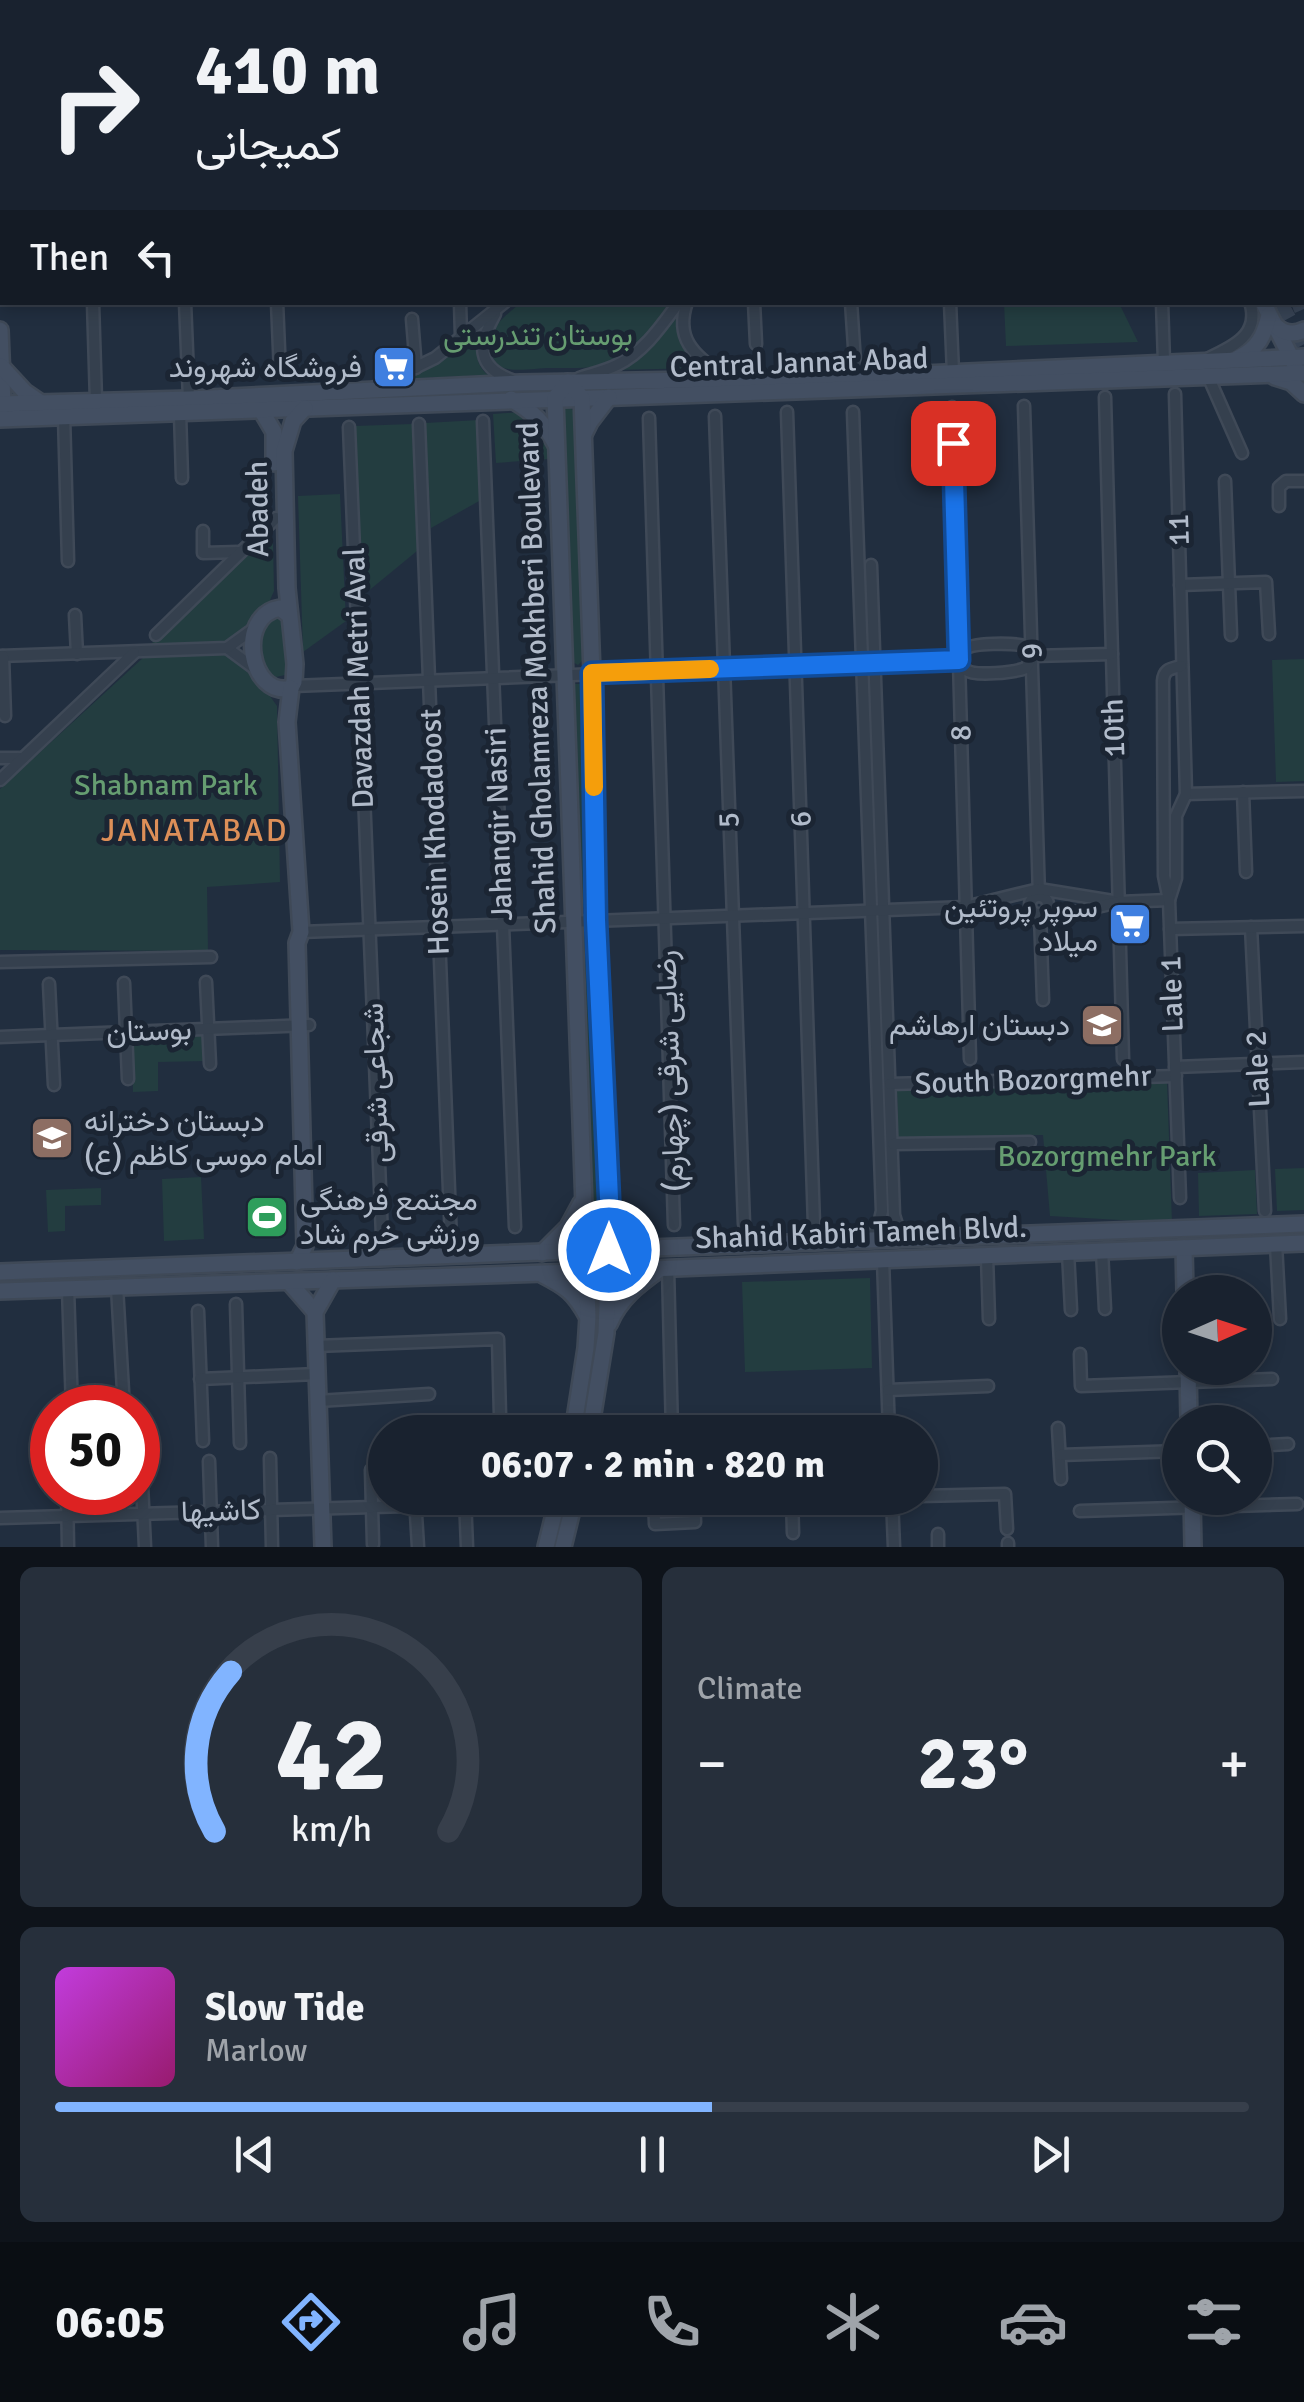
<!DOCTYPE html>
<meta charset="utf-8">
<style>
:root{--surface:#19222f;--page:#262f3b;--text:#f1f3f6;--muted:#9fa4aa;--line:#373f4b;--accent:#81b4ff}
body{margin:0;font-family:Signika,Vazirmatn,sans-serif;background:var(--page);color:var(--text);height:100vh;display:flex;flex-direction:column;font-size:38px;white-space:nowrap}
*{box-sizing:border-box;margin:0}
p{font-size:32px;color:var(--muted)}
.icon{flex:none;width:55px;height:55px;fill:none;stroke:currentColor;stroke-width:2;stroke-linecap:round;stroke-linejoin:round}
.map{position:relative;height:1547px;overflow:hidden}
.panel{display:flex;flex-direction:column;gap:20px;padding:20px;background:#0e131a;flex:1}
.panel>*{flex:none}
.guide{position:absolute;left:0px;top:0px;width:1305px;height:305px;box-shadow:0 5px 15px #0003,0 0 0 2px var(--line);background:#19222f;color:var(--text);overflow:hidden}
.needle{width:65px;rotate:87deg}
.controls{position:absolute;left:1162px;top:1275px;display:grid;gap:20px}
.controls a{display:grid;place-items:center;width:110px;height:110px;border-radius:50%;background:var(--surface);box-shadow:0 5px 15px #0003,0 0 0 2px var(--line);font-size:50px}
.speed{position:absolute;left:30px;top:1385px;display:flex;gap:20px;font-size:50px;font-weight:700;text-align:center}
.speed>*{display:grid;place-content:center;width:130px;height:130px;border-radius:50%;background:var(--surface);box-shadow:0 5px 15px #0003,0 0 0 2px var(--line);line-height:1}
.speed .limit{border:15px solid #d22;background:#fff;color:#111}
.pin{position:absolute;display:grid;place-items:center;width:85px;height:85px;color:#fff;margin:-42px;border-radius:20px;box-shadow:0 5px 15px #0006}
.me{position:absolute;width:110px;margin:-55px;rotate:0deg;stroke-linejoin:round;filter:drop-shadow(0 0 8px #0008)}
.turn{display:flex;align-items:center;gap:35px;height:210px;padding:0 30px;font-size:45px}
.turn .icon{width:130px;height:130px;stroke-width:2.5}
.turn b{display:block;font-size:70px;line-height:85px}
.then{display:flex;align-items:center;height:95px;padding:0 30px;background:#0003;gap:20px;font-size:38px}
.big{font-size:75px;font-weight:700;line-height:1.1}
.panel .card{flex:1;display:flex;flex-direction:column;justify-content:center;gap:15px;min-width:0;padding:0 35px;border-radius:15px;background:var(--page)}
.panel .dial{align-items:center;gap:0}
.dial svg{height:260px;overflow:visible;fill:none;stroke:var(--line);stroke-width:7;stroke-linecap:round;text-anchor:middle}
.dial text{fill:var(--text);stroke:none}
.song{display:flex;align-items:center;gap:30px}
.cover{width:120px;height:120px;border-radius:15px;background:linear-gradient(135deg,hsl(290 70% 55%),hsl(320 70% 35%))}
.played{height:10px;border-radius:5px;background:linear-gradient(90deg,var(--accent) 55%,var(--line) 55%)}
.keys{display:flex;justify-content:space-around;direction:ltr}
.heat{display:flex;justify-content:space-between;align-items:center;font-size:55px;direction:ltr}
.panel .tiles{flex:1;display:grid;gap:20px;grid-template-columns:1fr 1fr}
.card:last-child{grid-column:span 2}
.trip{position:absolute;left:368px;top:1415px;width:570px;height:100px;border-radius:50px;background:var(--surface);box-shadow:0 5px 15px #0003,0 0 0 2px var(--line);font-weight:700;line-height:100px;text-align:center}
.dock{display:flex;height:160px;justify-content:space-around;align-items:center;background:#0a0e13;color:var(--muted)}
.dock .icon{width:70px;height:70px}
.dock .selected{color:var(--accent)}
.dock b{font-size:45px;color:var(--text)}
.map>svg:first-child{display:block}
.green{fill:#233d40}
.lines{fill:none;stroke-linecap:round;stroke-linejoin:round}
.highway-tunnel{stroke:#374354;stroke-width:20;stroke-dasharray:20 10;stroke-linecap:butt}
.street-casing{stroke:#3f4957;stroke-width:15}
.secondary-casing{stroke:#3f4957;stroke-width:20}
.highway-casing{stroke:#3e4856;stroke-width:25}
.street{stroke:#35404e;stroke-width:10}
.secondary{stroke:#434f62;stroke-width:15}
.highway{stroke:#756652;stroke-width:20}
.route-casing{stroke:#114b97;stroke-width:25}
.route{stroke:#1a73e8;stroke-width:18}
.slow{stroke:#f59e0b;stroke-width:18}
.labels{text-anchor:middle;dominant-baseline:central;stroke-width:10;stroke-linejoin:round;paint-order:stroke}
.park-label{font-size:30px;fill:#669d71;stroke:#1b2533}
.street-label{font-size:30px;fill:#b1bbca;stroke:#1b2533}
.poi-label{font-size:30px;fill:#b1bbca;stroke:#1b2533;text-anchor:end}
.neighbourhood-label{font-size:32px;letter-spacing:2.5px;fill:#dd8f58;stroke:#1b2533}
</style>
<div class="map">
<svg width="1304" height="1547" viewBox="0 0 1304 1547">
<rect width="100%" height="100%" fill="#212e3f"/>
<g class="green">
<path d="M520,303H670C657,324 636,354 612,363C594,369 569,368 550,368C537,368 517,372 504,368C498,366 496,364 493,358C478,334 504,318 520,303Z"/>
<path d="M1004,303H1119L1138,342L1006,346Z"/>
<path d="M681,309C678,340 681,350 706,368L609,370C641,364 662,333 681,309Z"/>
<path d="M485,321C478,341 470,360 488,375L398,379C436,362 455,351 485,321Z"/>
<path d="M566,406H570L575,414L576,431L584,659L578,665L571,661L562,414Z"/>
<path d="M520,412L545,434L549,459L496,463L493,414Z"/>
<path d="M479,420L481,500L431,528L425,423Z"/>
<path d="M412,424L417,551L361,597L355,426Z"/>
<path d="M340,494L346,621L303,652L298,496Z"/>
<path d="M265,538L272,539L273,542L274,591L267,607L253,624L225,641L150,645Z"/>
<path d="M279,611L282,612L288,666L285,675L276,677C258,667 258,652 257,633Z"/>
<path d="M218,652L226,653L252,671L277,706L280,882L207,887L208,951L0,950V789L145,656Z"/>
<path d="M1304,659V781L1276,782L1272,660Z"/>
<path d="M574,684H581L586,689L592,903L583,907L580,904L570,690Z"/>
<path d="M584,934L591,937L602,1233L601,1238L599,1241L593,1242L590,1238L581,938Z"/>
<path d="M206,1031L207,1061L158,1062V1091L133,1092L131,1034Z"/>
<path d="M1167,1081L1172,1223L1050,1216L1043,1135L898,1138L897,1088Z"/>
<path d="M1304,1168V1210L1277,1211L1275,1169Z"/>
<path d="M1255,1170L1257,1214L1199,1216L1198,1173Z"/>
<path d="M201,1177L204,1239L164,1241L162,1179Z"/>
<path d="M101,1188V1205L65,1206V1231L48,1232L46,1190Z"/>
<path d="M870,1278L872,1368L745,1372L742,1282Z"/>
<path d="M662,1498H686L687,1516H663Z"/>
</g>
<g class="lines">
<g class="highway-tunnel">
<path d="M1277,302L1304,352"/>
<path d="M1301,302L1304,309"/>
</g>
<g class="street-casing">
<g id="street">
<path d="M82,0V2"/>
<path d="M175,0V2"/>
<path d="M267,0V2"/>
<path d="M321,0V2"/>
<path d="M417,0V2"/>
<path d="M510,0V2"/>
<path d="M589,0V2"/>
<path d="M664,0V2"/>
<path d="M740,0V2"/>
<path d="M1154,0L1155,2"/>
<path d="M823,2L825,0"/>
<path d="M980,2L983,0"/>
<path d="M0,128H2"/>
<path d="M1302,176L1304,175"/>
<path d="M1302,215L1304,220"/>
<path d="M93,302L96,401"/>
<path d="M185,302L189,399"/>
<path d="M277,302L280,373"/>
<path d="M460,302L461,336"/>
<path d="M687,302C673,343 699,357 727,379"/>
<path d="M754,302L756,344"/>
<path d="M851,302L856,377"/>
<path d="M950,302L953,373"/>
<path d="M1162,302L1164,362"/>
<path d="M495,314C478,344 476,367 512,380"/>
<path d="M412,319L416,368"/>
<path d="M1209,358C1233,347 1261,334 1250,302"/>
<path d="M1208,376L1242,453"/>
<path d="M579,378C591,374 605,371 617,365C644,352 662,325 679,302"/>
<path d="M375,387L435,358L505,302"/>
<path d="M1105,397L1123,1059"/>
<path d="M1024,406L1039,896"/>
<path d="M952,407L970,1059"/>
<path d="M787,412L814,1225"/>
<path d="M853,412L882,1211L878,1228L869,1240"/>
<path d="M180,413L182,478"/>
<path d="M64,416L68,561"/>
<path d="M715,416L744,1224"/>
<path d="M649,418L674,1225"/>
<path d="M483,421L515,1227"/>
<path d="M419,424L451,1241"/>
<path d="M349,427L382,1236"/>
<path d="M1225,481L1231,635"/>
<path d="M1279,506V487L1286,481H1304"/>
<path d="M203,531V553L239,552"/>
<path d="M871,565L894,1215L899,1231L906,1238"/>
<path d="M1180,585L1266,582L1269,634"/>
<path d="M75,615L77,654"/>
<path d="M156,635L276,518"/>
<path d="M227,648L254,668"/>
<path d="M0,656L227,648L256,627"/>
<path d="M3,656L5,716"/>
<path d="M1032,656L1112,654"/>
<path d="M960,657C962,655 962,652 964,650C972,642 1014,643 1025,646L1032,656"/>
<path d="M961,663C962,666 963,669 966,670C975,677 1016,672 1026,668L1032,657"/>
<path d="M293,686L959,660"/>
<path d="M0,758H23"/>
<path d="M0,780L134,653"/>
<path d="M1243,792L1246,872"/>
<path d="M1186,794L1304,791"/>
<circle cx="1039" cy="905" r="9"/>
<path d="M1169,900L1176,878V816L1186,794L1175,394"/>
<path d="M973,905L1039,889L1113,901"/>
<path d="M1040,916L1043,1000"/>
<path d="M1251,927L1265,1211"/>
<path d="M1170,929L1304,926"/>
<path d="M301,932L966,907L1040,920L1119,902L1169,900"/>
<path d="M0,962L211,957"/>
<path d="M206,982L210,1064"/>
<path d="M124,983L128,1079"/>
<path d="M49,984L54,1085"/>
<path d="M0,1037L309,1025"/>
<path d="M1175,1067L1304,1062"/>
<path d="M890,1084L1176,1076"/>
<path d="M893,1144L1030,1142"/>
<path d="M1180,1198L1169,900L1164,876L1163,681C1164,669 1170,669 1181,666"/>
<path d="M1276,1244L1280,1319"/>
<path d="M1102,1251L1105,1309"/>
<path d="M1068,1252L1071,1310"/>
<path d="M987,1256L989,1319"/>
<path d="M883,1260L889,1432"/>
<path d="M668,1268L672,1432"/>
<path d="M117,1287L124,1408"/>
<path d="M68,1289L72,1408"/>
<path d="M236,1304L240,1443"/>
<path d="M198,1311L203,1441"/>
<path d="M316,1346L498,1339L500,1416"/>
<path d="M1080,1354L1081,1386L1272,1379"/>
<path d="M200,1379L317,1374"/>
<path d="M888,1390L988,1386"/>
<path d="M318,1401L429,1394"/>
<path d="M1058,1428L1061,1479"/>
<path d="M1255,1446L1288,1444"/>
<path d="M1060,1455L1180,1451"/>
<path d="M270,1458L272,1547"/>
<path d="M209,1461L212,1547"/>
<path d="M141,1463L145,1547"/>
<path d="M371,1470L373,1544"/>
<path d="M67,1492L68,1547"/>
<path d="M920,1496L1005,1494L1007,1529"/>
<path d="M415,1498L418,1547"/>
<path d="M465,1498L467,1547"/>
<path d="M654,1498L655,1524L695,1522L694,1498"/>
<path d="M792,1498L793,1533"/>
<path d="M892,1498L894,1547"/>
<path d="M1080,1511L1297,1504"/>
<path d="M0,1518L543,1502"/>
<path d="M938,1534V1547"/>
<path d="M1008,1543V1547"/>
</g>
</g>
<g class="secondary-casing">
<g id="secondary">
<path d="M1222,0L1230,2"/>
<path d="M1294,2H1304"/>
<path d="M1302,14H1304"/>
<path d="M1302,278L1304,281"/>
<path d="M1263,302L1295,365"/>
<path d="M1276,326C1284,334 1294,335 1304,330"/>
<path d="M0,330L3,404L0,409"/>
<path d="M1238,358C1258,349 1264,336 1269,315"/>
<path d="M1,366L25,392L41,403"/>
<path d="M1275,377L1291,382L1304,394"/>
<path d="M511,399C534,413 543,421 556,445"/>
<path d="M0,404L189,399L520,383L856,377L1304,357"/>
<path d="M261,410L274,432V463"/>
<path d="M0,419L1304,373"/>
<path d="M584,434L590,422L609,397"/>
<path d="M289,615L280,608C235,616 250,699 291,688L294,682L295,664L287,588L284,451L293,421L305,408"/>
<path d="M291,688L287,722L301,932L297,943L305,1246L297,1262"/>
<path d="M610,1202L625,1227L654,1249"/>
<path d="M1184,1248L1185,1292"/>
<path d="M542,1253L568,1227L581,1203"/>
<path d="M0,1272L1304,1224"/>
<path d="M543,1275C566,1287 574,1292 587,1316"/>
<path d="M289,1282L315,1312"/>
<path d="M0,1291L575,1272L1304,1243"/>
<path d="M609,1324C620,1298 638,1285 660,1269"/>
<path d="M1188,1368L1189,1422"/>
<path d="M573,1432L586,1348L588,1317L555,398L568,382L582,398L592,673L596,920L609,1239L606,1333L590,1432"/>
<path d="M1192,1498L1193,1547"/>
<path d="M323,1547L315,1312L333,1280"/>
<path d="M546,1547L558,1498"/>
<path d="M563,1547L575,1498"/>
</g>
</g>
<g class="highway-casing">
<g id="highway">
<path d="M1174,0V2"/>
<path d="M1197,0V2"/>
</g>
</g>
<use href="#street" class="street"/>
<use href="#secondary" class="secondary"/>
<use href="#highway" class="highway"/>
</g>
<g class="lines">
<g class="route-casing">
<path id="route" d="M609,1250V1198L596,920L592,673L959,660L953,443"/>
</g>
<use href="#route" class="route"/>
<path class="slow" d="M594,787L592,673L710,669"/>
</g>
<defs>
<g id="supermarket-square" transform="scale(2.25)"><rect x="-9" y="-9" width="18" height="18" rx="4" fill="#3f7fe0" stroke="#1b2533"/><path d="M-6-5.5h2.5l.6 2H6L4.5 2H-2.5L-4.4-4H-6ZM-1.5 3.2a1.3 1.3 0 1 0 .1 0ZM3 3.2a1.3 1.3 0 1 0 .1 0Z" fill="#fff"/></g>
<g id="school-square" transform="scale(2.25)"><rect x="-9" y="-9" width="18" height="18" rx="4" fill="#8d6e63" stroke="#1b2533"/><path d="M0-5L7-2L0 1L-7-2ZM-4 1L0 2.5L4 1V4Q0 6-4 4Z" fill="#fff"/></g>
<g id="stadium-square" transform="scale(2.25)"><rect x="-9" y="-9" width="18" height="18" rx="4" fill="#2e9e5b" stroke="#1b2533"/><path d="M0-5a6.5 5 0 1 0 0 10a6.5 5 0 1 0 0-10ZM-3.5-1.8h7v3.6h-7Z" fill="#fff"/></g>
</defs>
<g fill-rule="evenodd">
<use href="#supermarket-square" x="394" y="367"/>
<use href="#supermarket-square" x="1130" y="924"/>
<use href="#school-square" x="1102" y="1025"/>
<use href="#school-square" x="52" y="1138"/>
<use href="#stadium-square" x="267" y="1217"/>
</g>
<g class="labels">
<g class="park-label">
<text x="538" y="335">بوستان تندرستی</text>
<text x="166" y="785">Shabnam Park</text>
<text x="1107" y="1156">Bozorgmehr Park</text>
</g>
<g class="street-label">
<text transform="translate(799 363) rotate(-2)">Central Jannat Abad</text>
<text transform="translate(258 509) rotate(-91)">Abadeh</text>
<text transform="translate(1179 530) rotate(-92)">11</text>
<text transform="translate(1032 651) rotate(-92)">9</text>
<text transform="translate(359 678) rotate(-92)">Davazdah Metri Aval</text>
<text transform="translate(537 678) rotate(-92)">Shahid Gholamreza Mokhberi Boulevard</text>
<text transform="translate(1114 728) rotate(-92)">10th</text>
<text transform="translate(961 733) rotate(-92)">8</text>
<text transform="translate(801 819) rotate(-92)">6</text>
<text transform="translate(729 820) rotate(-92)">5</text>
<text transform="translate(499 824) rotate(-92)">Jahangir Nasiri</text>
<text transform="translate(435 832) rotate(-92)">Hosein Khodadoost</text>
<text transform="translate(1172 994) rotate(-92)">Lale 1</text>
<text transform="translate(149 1031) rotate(-2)">بوستان</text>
<text transform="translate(1258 1069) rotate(-93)">Lale 2</text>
<text transform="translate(670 1071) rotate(-92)">رضایی شرقی (چهارم)</text>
<text transform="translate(1033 1080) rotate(-2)">South Bozorgmehr</text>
<text transform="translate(376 1083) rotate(-92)">شجاعی شرقی</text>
<text transform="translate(861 1233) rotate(-2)">Shahid Kabiri Tameh Blvd.</text>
<text transform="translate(221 1511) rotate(-2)">کاشیها</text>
</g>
<g class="poi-label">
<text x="362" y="367">فروشگاه شهروند</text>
<text x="1098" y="907">سوپر پروتئین<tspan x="1098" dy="34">میلاد</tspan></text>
<text x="1070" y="1025">دبستان ارهاشم</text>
<text x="84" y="1121" text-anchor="start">دبستان دخترانه<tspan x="84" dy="34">امام موسی کاظم (ع)</tspan></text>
<text x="300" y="1200" text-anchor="start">مجتمع فرهنگی<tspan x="300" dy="34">ورزشی خرم شاد</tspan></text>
</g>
<g class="neighbourhood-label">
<text x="195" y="830">JANATABAD</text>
</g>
</g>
</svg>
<div class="controls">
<a><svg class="needle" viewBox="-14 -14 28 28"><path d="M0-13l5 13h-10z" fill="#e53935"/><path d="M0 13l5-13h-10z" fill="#9fa4aa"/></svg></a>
<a><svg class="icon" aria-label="search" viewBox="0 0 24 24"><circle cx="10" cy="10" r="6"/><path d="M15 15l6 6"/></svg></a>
</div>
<div class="speed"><div class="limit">50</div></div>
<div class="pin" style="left:953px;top:443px;background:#d93025"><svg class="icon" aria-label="arrive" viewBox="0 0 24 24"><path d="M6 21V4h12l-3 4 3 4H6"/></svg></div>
<svg class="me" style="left:609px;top:1250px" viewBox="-20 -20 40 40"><circle r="17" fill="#1a73e8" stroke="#fff" stroke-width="3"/><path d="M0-11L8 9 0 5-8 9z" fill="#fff"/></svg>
<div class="trip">06:07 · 2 min · 820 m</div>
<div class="guide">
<div class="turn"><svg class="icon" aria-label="right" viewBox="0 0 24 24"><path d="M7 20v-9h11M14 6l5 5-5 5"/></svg><div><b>410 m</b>کمیجانی</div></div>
<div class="then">Then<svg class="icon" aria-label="left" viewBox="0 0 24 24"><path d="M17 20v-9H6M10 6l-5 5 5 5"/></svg></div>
</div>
</div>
<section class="panel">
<div class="tiles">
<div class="card dial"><svg viewBox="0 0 100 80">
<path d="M14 69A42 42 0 1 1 86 69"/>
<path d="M14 69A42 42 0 0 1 19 20" stroke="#81b4ff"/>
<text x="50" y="56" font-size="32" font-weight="700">42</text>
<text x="50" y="72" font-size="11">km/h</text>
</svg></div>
<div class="card"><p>Climate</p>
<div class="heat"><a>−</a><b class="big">23°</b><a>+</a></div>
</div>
<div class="card">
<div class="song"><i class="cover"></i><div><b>Slow Tide</b><p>Marlow</p></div></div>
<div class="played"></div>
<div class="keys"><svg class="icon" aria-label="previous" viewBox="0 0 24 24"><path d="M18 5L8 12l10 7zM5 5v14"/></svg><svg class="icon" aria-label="pause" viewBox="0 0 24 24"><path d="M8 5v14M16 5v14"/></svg><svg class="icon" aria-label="next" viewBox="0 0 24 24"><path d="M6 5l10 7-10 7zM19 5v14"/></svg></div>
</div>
</div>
</section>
<nav class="dock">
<b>06:05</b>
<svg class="icon selected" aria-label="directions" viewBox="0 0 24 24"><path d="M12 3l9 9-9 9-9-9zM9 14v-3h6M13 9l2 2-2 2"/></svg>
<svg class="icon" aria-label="music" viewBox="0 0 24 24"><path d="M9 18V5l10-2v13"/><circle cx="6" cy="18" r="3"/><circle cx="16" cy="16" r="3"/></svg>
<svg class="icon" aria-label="phone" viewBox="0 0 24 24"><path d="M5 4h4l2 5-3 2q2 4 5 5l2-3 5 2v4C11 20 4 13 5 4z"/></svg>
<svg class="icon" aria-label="climate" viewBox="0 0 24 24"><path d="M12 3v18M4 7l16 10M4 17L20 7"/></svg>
<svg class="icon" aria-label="car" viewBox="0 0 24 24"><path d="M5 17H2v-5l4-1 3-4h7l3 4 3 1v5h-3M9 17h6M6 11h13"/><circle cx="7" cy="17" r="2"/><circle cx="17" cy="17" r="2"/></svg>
<svg class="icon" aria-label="filters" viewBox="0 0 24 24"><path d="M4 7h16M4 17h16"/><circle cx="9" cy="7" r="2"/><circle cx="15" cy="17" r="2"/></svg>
</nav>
